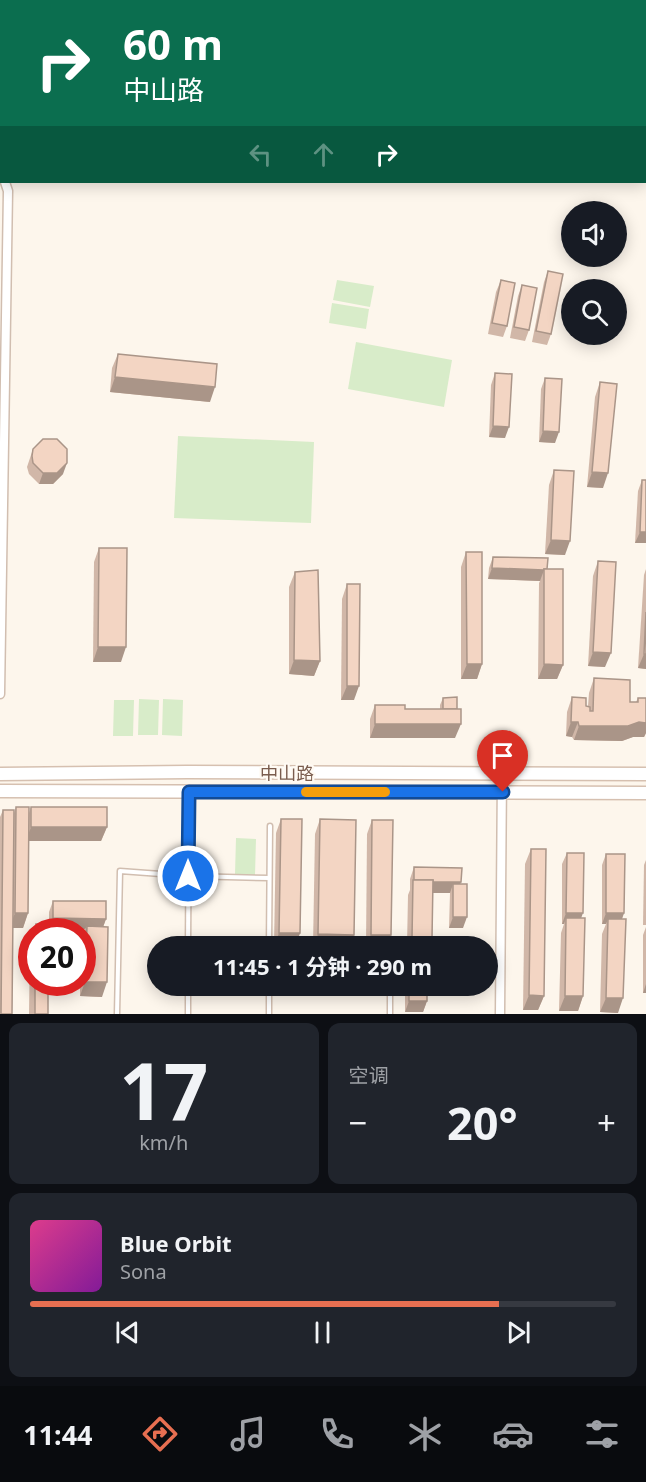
<!DOCTYPE html>
<html lang="zh">
<meta charset="utf-8">
<style>
:root{--surface:#171b24;--page:#20242c;--text:#f1f3f6;--muted:#9ea1a6;--line:#363941;--accent:#e76f51}
body{margin:0;font-family:"Noto Sans","Noto Sans SC",sans-serif;background:var(--page);color:var(--text);height:100vh;display:flex;flex-direction:column;font-size:22px;white-space:nowrap}
*{box-sizing:border-box;margin:0}
p{font-size:20px;color:var(--muted)}
.icon{flex:none;width:33px;height:33px;fill:none;stroke:currentColor;stroke-width:2;stroke-linecap:round;stroke-linejoin:round}
.map{position:relative;height:1014px;overflow:hidden}
.details{display:flex;flex-direction:column;gap:9px;padding:9px;background:#0d0f14;flex:1}
.details>*{flex:none}
.banner{position:absolute;left:0px;top:0px;width:646px;height:183px;box-shadow:0 3px 15px #0003;background:#0b6e4f;color:#fff;overflow:hidden}
.buttons{position:absolute;left:561px;top:201px;display:grid;gap:12px}
.buttons a{display:grid;place-items:center;width:66px;height:66px;border-radius:50%;background:var(--surface);box-shadow:0 3px 15px #0003;font-size:30px}
.speed{position:absolute;left:18px;top:918px;display:flex;gap:12px;font-size:30px;font-weight:700;text-align:center}
.speed>*{display:grid;place-content:center;width:78px;height:78px;border-radius:50%;background:var(--surface);box-shadow:0 3px 15px #0003;line-height:1}
.speed .limit{border:9px solid #d22;background:#fff;color:#111}
.pin{position:absolute;display:grid;place-items:center;width:51px;height:51px;color:#fff;margin:-62px -26px;border-radius:50% 50% 50% 0;rotate:-45deg;box-shadow:0 0 6px #0007}
.pin .icon{rotate:45deg}
.me{position:absolute;width:66px;margin:-33px;rotate:0deg;stroke-linejoin:round;filter:drop-shadow(0 0 4px #0008)}
.turn{display:flex;align-items:center;gap:21px;height:126px;padding:0 24px;font-size:27px}
.turn .icon{width:78px;height:78px;stroke-width:2.5}
.turn b{display:block;font-size:42px;line-height:51px}
.lanes{display:flex;align-items:center;height:57px;padding:0 24px;background:#0003;justify-content:center;gap:30px;direction:ltr}
.lanes .off{opacity:.35}
.big{font-size:45px;font-weight:700;line-height:1.1}
.details .widget{flex:1;display:flex;flex-direction:column;justify-content:center;gap:9px;min-width:0;padding:0 21px;border-radius:12px;background:var(--page)}
.details .dial{align-items:center;gap:0}
.dial b{font-size:78px;line-height:1}
.song{display:flex;align-items:center;gap:18px}
.cover{width:72px;height:72px;border-radius:9px;background:linear-gradient(135deg,hsl(330 70% 55%),hsl(290 70% 35%))}
.played{height:6px;border-radius:3px;background:linear-gradient(90deg,var(--accent) 80%,var(--line) 80%)}
.keys{display:flex;justify-content:space-around;direction:ltr}
.heat{display:flex;justify-content:space-between;align-items:center;font-size:33px;direction:ltr}
.details .tiles{flex:1;display:grid;gap:9px;grid-template-columns:1fr 1fr}
.widget:last-child{grid-column:span 2}
.trip{position:absolute;left:147px;top:936px;width:351px;height:60px;border-radius:30px;background:var(--surface);box-shadow:0 3px 15px #0003;font-weight:700;line-height:60px;text-align:center}
.dock{display:flex;height:96px;justify-content:space-around;align-items:center;background:#090b0e;color:var(--muted)}
.dock .icon{width:42px;height:42px}
.dock .on{color:var(--accent)}
.dock b{font-size:27px;color:var(--text)}
.map>svg:first-child{display:block}
.green{fill:#d8ecc9}
.lines{fill:none;stroke-linecap:round;stroke-linejoin:round}
.service-casing{stroke:#d1beb0;stroke-width:7}
.minor-casing{stroke:#d1beb0;stroke-width:11}
.secondary-casing{stroke:#d6c0b0;stroke-width:15}
.service{stroke:#fff;stroke-width:4}
.minor{stroke:#fff;stroke-width:8}
.secondary{stroke:#fff;stroke-width:12}
.wall{fill:#d1b7a8}
.shaded-wall{fill:#aa9588}
.building{fill:#f3d5c3;stroke:#aa9588;stroke-width:1.5}
.route-casing{stroke:#114b97;stroke-width:15}
.route{stroke:#1a73e8;stroke-width:10}
.slow{stroke:#f59e0b;stroke-width:10}
.labels{text-anchor:middle;dominant-baseline:central;stroke-width:4.5;stroke-linejoin:round;paint-order:stroke}
.street-label{font-size:18px;fill:#7a5c4d;stroke:#fffaf3}
</style>
<div class="map">
<svg width="646" height="1014" viewBox="0 0 646 1014">
<rect width="100%" height="100%" fill="#fdf6ec"/>
<g class="green">
<path d="M337,280L374,286L370,307L333,300Z"/>
<path d="M332,303L369,309L366,329L329,323Z"/>
<path d="M356,342L452,360L444,407L348,389Z"/>
<path d="M178,436L314,442L311,523L174,518Z"/>
<path d="M139,699L159,700L158,735H138Z"/>
<path d="M163,699L183,700L182,736L162,735Z"/>
<path d="M114,700H134L133,736H113Z"/>
<path d="M236,838L256,839L255,875L235,874Z"/>
</g>
<g class="lines">
<g class="service-casing">
<g id="service">
<path d="M393,2V0"/>
<path d="M645,68L646,69"/>
<path d="M188,946L189,795"/>
<path d="M269,946L270,826"/>
<path d="M188,986V1014"/>
<path d="M117,1014L120,871L188,876L269,878"/>
<path d="M269,1014V986"/>
<path d="M390,1014V986"/>
</g>
</g>
<g class="minor-casing">
<g id="minor">
<path d="M0,694L8,191L5,182"/>
<path d="M500,1014L502,774"/>
</g>
</g>
<g class="secondary-casing">
<g id="secondary">
<path d="M0,774L187,772L646,774"/>
<path d="M0,791L646,793"/>
</g>
</g>
<use href="#service" class="service"/>
<use href="#minor" class="minor"/>
<use href="#secondary" class="secondary"/>
</g>
<g class="wall">
<path d="M307,0H325L324,2H307Z"/>
<path d="M548,271L551,334L547,345L532,342L544,282Z"/>
<path d="M501,280L507,326L503,337L488,334L496,292Z"/>
<path d="M522,285L529,330L525,341L510,338L518,296Z"/>
<path d="M118,354L210,402L110,392L112,368Z"/>
<path d="M495,373L505,438L489,437L491,385Z"/>
<path d="M545,378L555,443L539,442L541,389Z"/>
<path d="M600,382L603,488L587,487L595,397Z"/>
<path d="M33,449L63,474L53,484H39L29,474L27,467Z"/>
<path d="M554,470L565,555L545,554L549,485Z"/>
<path d="M642,480L646,543H635L638,491Z"/>
<path d="M99,548L121,662H93L94,562Z"/>
<path d="M466,552L482,664L477,679H461V567Z"/>
<path d="M493,557L547,569L563,665L557,679H538L539,583L540,581L488,579L489,568Z"/>
<path d="M598,561L605,667L588,666L593,576Z"/>
<path d="M646,569V669L638,668L644,575Z"/>
<path d="M295,572L320,661L314,676L289,674V587Z"/>
<path d="M347,584L354,700H341L342,599Z"/>
<path d="M594,678L630,702H636L638,698L646,723V733L644,737H633L622,741L574,740L572,737L566,736L567,712L572,697L586,706H588L589,693Z"/>
<path d="M443,698L455,738H370V719L375,705L405,709H440V705Z"/>
<path d="M16,807L29,813L31,807L107,827L101,841H29L28,913L23,928H13L12,1014H0V817L3,810L14,813Z"/>
<path d="M281,819L300,933L295,946H274L276,833Z"/>
<path d="M320,819L354,935L350,946H313L315,834Z"/>
<path d="M372,820L387,946H366L367,834Z"/>
<path d="M531,849L544,996L538,1010H523L525,864Z"/>
<path d="M567,853L581,918L583,996L578,1011H559L561,933L564,924H562V864Z"/>
<path d="M606,854L624,913L622,919L618,1013L600,1012L602,934L606,924H602V865Z"/>
<path d="M646,860V925H643L644,865Z"/>
<path d="M414,867L461,884L463,928H449L450,893H433L432,938L429,946H407L408,895L410,890V879Z"/>
<path d="M53,901L106,919L103,927L102,997L80,996V982H82V937L85,929H49V932H33L36,924L49,925V912Z"/>
<path d="M646,927V993H643V935Z"/>
<path d="M32,936V982H48V1014H29L30,939Z"/>
<path d="M405,986H427V1001L423,1012H405Z"/>
</g>
<g class="shaded-wall">
<path d="M115,377L215,387L210,402L110,392Z"/>
<path d="M493,426L509,427L505,438L489,437Z"/>
<path d="M543,431L559,432L555,443L539,442Z"/>
<path d="M67,463L63,474L53,484H39L43,473Z"/>
<path d="M592,472L608,473L603,488L587,487Z"/>
<path d="M640,532H646V543H635Z"/>
<path d="M551,540L570,541L565,555L545,554Z"/>
<path d="M492,568L544,570L540,581L488,579Z"/>
<path d="M98,647H126L121,662H93Z"/>
<path d="M593,652L611,653L605,667L588,666Z"/>
<path d="M644,654H646V669L638,668Z"/>
<path d="M294,660L320,661L314,676L289,674Z"/>
<path d="M467,664H482L477,679H461Z"/>
<path d="M544,664L563,665L557,679H538Z"/>
<path d="M347,686H359L354,700H341Z"/>
<path d="M571,722H578L572,737L566,736Z"/>
<path d="M639,722L646,723V733L644,737H633L622,741L574,740L579,726Z"/>
<path d="M375,724H461L455,738H370Z"/>
<path d="M31,827H107L101,841H26Z"/>
<path d="M414,882H461L457,893L453,884L450,893H413Z"/>
<path d="M15,913H28L23,928H9Z"/>
<path d="M566,913H583L579,924L566,918L564,924H562Z"/>
<path d="M606,913H624L620,924L608,919L606,924H602Z"/>
<path d="M453,917H467L463,928H449Z"/>
<path d="M53,918L106,919L102,930L87,926L85,929H48Z"/>
<path d="M279,933H300L295,946H274Z"/>
<path d="M318,934L354,935L350,946H314Z"/>
<path d="M371,935H391L387,946H367Z"/>
<path d="M412,938H432L429,946H409Z"/>
<path d="M85,982H107L102,997L80,996Z"/>
<path d="M646,984V993H643Z"/>
<path d="M279,986H312L310,991H277Z"/>
<path d="M529,995L544,996L538,1010H523Z"/>
<path d="M565,996H583L578,1011H559Z"/>
<path d="M606,998H623L618,1013L600,1012Z"/>
<path d="M409,1001H427L423,1012H405Z"/>
</g>
<g class="building">
<rect x="20" y="0" width="14" height="2"/>
<rect x="82" y="0" width="14" height="2"/>
<path d="M548,271L563,274L551,334L536,331Z"/>
<path d="M501,280L515,283L507,326L492,323Z"/>
<path d="M522,285L537,288L529,330L514,327Z"/>
<path d="M118,354L217,364L215,387L115,377Z"/>
<path d="M495,373L512,374L509,427L493,426Z"/>
<path d="M545,378L562,379L559,432L543,431Z"/>
<path d="M600,382L617,384L608,473L592,472Z"/>
<path d="M43,439H57L67,449V463L57,473H43L33,463L32,456L33,449Z"/>
<path d="M554,470L574,471L570,541L551,540Z"/>
<path d="M642,480H646V532H640Z"/>
<path d="M99,548H127L126,647H98Z"/>
<path d="M466,552H482V664H467Z"/>
<path d="M493,557L548,558L547,569H544V570L492,568Z"/>
<path d="M598,561L616,562L611,653L593,652Z"/>
<path d="M544,569H563V665L544,664Z"/>
<path d="M318,570L320,661L294,660L295,572Z"/>
<path d="M347,584H360L359,686H347Z"/>
<path d="M646,612V654H644Z"/>
<path d="M594,678L630,680V702H638V698H646V723L639,722L628,726H579L578,722H571L572,697L586,698V706L590,707V711H593Z"/>
<path d="M457,697V709H443V698Z"/>
<path d="M375,705H405V709H461V724H375Z"/>
<path d="M16,807H29L28,913H15Z"/>
<rect x="31" y="807" width="76" height="20"/>
<path d="M3,810H14L12,1014H1Z"/>
<path d="M281,819H302L300,933H279Z"/>
<path d="M320,819L356,820L354,935L318,934Z"/>
<path d="M372,820H393L391,935H371Z"/>
<path d="M531,849H546L544,996L529,995Z"/>
<path d="M567,853H584L583,913H566Z"/>
<path d="M606,854H625L624,913H606Z"/>
<path d="M414,867L462,868L461,882H433V880H414Z"/>
<path d="M413,880H433L432,938H412Z"/>
<rect x="453" y="884" width="14" height="33"/>
<path d="M53,901H106V919L53,918Z"/>
<path d="M566,918H585L583,996H565Z"/>
<path d="M608,919H626L623,998H606Z"/>
<path d="M36,924L49,925V932H36Z"/>
<path d="M87,926L108,927L107,982H85Z"/>
<rect x="35" y="982" width="13" height="32"/>
<rect x="409" y="986" width="18" height="15"/>
</g>
<g class="lines">
<g class="route-casing">
<path id="route" d="M188,876L189,792H503"/>
</g>
<use href="#route" class="route"/>
<path class="slow" d="M306,792H385"/>
</g>
<g class="labels">
<g class="street-label">
<text x="287" y="773">中山路</text>
</g>
</g>
</svg>
<div class="buttons">
<a><svg class="icon" aria-label="sound" viewBox="0 0 24 24"><path d="M4 9h4l5-4v14l-5-4H4zM17 9q2 3 0 6"/></svg></a>
<a><svg class="icon" aria-label="search" viewBox="0 0 24 24"><circle cx="10" cy="10" r="6"/><path d="M15 15l6 6"/></svg></a>
</div>
<div class="speed"><div class="limit">20</div></div>
<div class="pin" style="left:503px;top:792px;background:#d93025"><svg class="icon" aria-label="arrive" viewBox="0 0 24 24"><path d="M6 21V4h12l-3 4 3 4H6"/></svg></div>
<svg class="me" style="left:188px;top:876px" viewBox="-20 -20 40 40"><circle r="17" fill="#1a73e8" stroke="#fff" stroke-width="3"/><path d="M0-11L8 9 0 5-8 9z" fill="#fff"/></svg>
<div class="trip">11:45 · 1 分钟 · 290 m</div>
<div class="banner">
<div class="turn"><svg class="icon" aria-label="right" viewBox="0 0 24 24"><path d="M7 20v-9h11M14 6l5 5-5 5"/></svg><div><b>60 m</b>中山路</div></div>
<div class="lanes"><svg class="icon off" aria-label="left" viewBox="0 0 24 24"><path d="M17 20v-9H6M10 6l-5 5 5 5"/></svg><svg class="icon off" aria-label="ahead" viewBox="0 0 24 24"><path d="M12 20V5M6 11l6-6 6 6"/></svg><svg class="icon" aria-label="right" viewBox="0 0 24 24"><path d="M7 20v-9h11M14 6l5 5-5 5"/></svg></div>
</div>
</div>
<section class="details">
<div class="tiles">
<div class="widget dial"><b>17</b><p>km/h</p></div>
<div class="widget"><p>空调</p>
<div class="heat"><a>−</a><b class="big">20°</b><a>+</a></div>
</div>
<div class="widget">
<div class="song"><i class="cover"></i><div><b>Blue Orbit</b><p>Sona</p></div></div>
<div class="played"></div>
<div class="keys"><svg class="icon" aria-label="previous" viewBox="0 0 24 24"><path d="M18 5L8 12l10 7zM5 5v14"/></svg><svg class="icon" aria-label="pause" viewBox="0 0 24 24"><path d="M8 5v14M16 5v14"/></svg><svg class="icon" aria-label="next" viewBox="0 0 24 24"><path d="M6 5l10 7-10 7zM19 5v14"/></svg></div>
</div>
</div>
</section>
<nav class="dock">
<b>11:44</b>
<svg class="icon on" aria-label="directions" viewBox="0 0 24 24"><path d="M12 3l9 9-9 9-9-9zM9 14v-3h6M13 9l2 2-2 2"/></svg>
<svg class="icon" aria-label="music" viewBox="0 0 24 24"><path d="M9 18V5l10-2v13"/><circle cx="6" cy="18" r="3"/><circle cx="16" cy="16" r="3"/></svg>
<svg class="icon" aria-label="phone" viewBox="0 0 24 24"><path d="M5 4h4l2 5-3 2q2 4 5 5l2-3 5 2v4C11 20 4 13 5 4z"/></svg>
<svg class="icon" aria-label="climate" viewBox="0 0 24 24"><path d="M12 3v18M4 7l16 10M4 17L20 7"/></svg>
<svg class="icon" aria-label="car" viewBox="0 0 24 24"><path d="M5 17H2v-5l4-1 3-4h7l3 4 3 1v5h-3M9 17h6M6 11h13"/><circle cx="7" cy="17" r="2"/><circle cx="17" cy="17" r="2"/></svg>
<svg class="icon" aria-label="filters" viewBox="0 0 24 24"><path d="M4 7h16M4 17h16"/><circle cx="9" cy="7" r="2"/><circle cx="15" cy="17" r="2"/></svg>
</nav>
